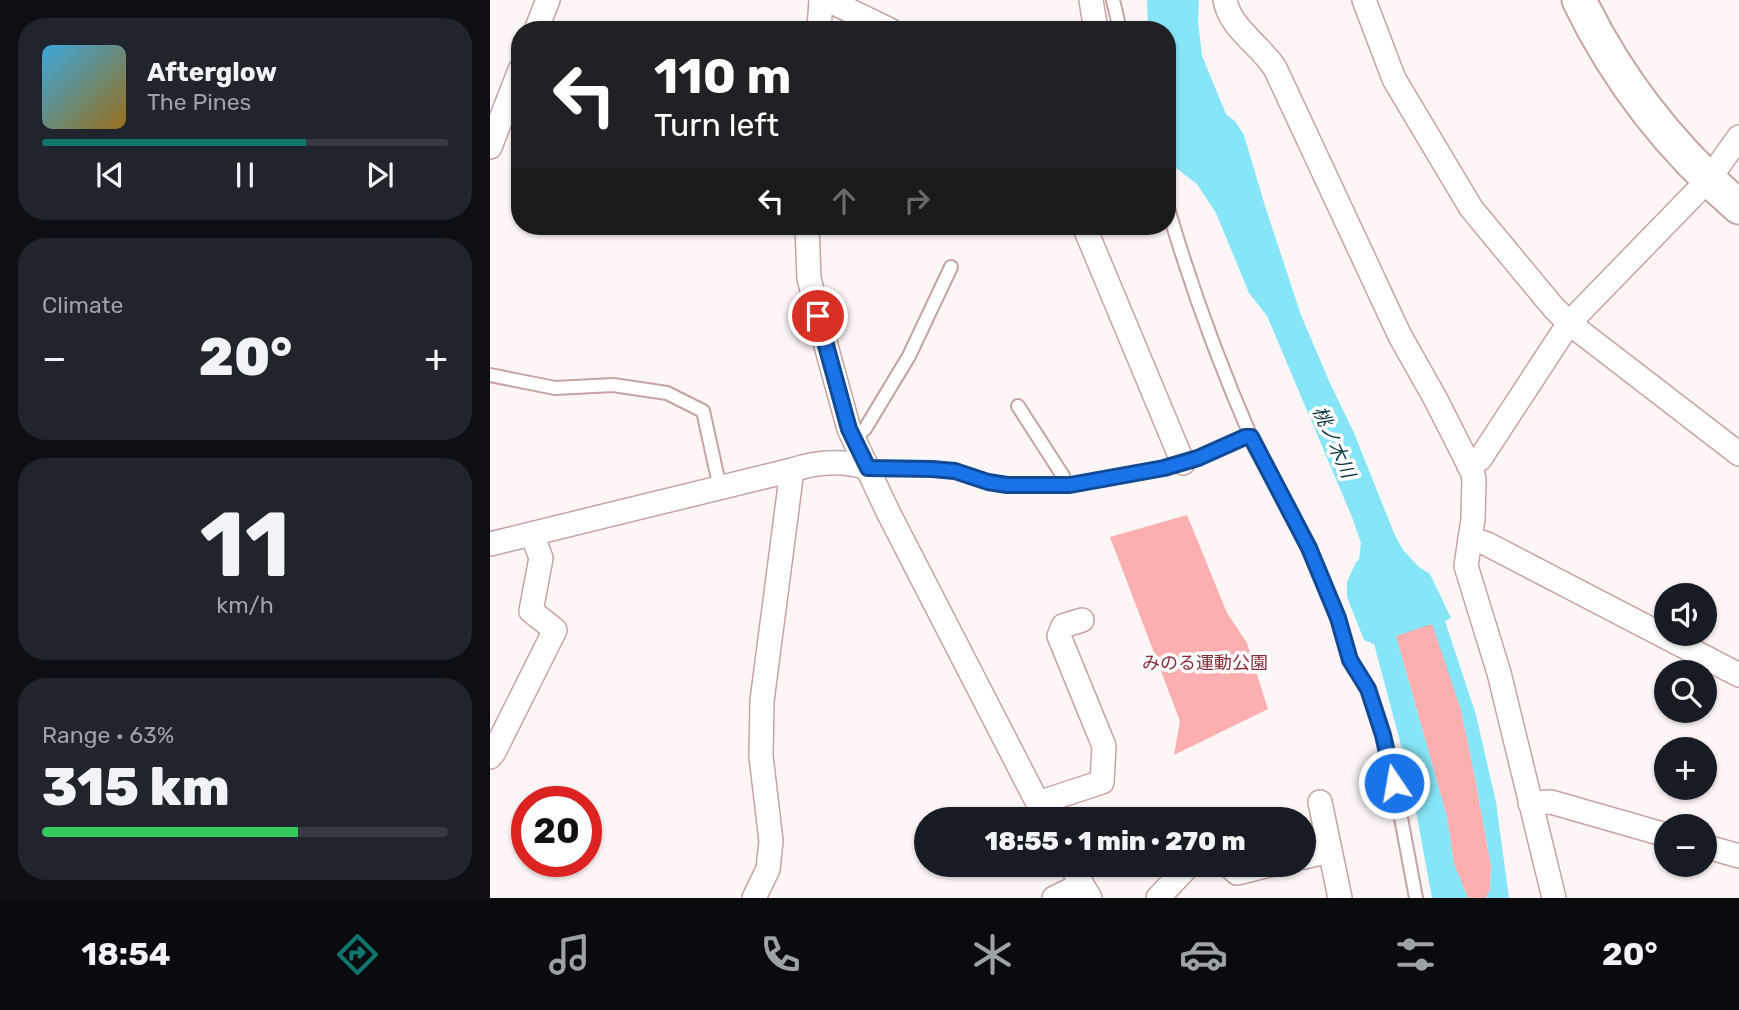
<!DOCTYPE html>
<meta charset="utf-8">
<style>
:root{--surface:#171b24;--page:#20242c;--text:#f1f3f6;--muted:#9ea1a6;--line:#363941;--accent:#0f766e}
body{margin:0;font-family:Rubik,"Noto Sans JP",sans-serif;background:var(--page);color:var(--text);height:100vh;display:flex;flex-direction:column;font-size:26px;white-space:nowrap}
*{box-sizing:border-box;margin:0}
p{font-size:23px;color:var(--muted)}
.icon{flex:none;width:38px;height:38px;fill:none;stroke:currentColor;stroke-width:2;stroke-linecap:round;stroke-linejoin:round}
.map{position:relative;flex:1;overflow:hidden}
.drawer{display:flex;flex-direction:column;gap:18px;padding:18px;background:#0d0f14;width:490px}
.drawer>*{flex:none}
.guide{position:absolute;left:21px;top:21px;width:665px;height:214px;border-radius:28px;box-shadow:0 2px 5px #0004;background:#202124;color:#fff;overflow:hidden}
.buttons{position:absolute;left:1164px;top:583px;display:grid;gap:14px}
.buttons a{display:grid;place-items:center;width:63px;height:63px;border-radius:50%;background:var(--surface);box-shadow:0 2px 5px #0004;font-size:35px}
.speed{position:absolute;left:21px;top:786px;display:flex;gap:14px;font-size:35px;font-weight:700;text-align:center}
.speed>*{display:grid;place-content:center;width:91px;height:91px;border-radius:50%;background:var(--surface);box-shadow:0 2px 5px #0004;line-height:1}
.speed .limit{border:10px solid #d22;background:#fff;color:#111}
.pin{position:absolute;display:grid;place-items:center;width:60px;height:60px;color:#fff;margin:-30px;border:4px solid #fff;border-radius:50%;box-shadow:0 2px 7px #0007}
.me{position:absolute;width:77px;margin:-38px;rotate:348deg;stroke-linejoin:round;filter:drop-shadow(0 0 5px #0008)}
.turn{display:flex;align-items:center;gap:24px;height:147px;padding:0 28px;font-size:32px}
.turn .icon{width:91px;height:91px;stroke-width:2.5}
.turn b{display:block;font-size:49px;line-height:60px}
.lanes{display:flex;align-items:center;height:66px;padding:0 28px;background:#0003;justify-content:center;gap:35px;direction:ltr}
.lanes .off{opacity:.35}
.big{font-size:52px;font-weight:800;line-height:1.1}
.drawer .widget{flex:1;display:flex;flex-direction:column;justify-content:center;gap:10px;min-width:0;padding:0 24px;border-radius:28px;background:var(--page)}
.drawer .dial{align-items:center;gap:0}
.dial b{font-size:91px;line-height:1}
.song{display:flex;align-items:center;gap:21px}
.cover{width:84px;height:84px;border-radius:10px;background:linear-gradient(135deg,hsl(200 70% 55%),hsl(40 70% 35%))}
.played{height:7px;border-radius:4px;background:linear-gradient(90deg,var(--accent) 65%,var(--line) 65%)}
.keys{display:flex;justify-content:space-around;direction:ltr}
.heat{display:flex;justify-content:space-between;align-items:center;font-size:38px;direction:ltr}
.charge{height:10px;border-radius:5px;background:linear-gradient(90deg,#34c759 63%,var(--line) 0)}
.trip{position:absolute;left:424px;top:807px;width:402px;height:70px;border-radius:35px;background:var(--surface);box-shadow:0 2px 5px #0004;font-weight:800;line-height:70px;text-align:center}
.dock{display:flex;height:112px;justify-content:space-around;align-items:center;background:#090b0e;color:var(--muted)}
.dock .icon{width:49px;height:49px}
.dock .on{color:var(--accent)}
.dock b{font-size:32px;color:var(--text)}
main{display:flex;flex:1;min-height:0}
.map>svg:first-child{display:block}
.green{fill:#fdaeaf}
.water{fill:#86e6f7}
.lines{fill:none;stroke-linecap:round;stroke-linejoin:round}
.lane-casing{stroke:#c7a3a3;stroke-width:16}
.street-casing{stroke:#c7a3a3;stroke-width:26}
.secondary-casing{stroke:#c7a3a3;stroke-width:37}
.lane{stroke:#fff;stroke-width:12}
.street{stroke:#fff;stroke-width:23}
.secondary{stroke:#fff;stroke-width:33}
.route-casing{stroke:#114b97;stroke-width:18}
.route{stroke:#1a73e8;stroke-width:12}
.labels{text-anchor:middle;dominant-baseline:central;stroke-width:7;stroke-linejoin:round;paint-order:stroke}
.park-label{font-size:18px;fill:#872c35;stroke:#fff}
.water-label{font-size:19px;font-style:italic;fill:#05353c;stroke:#fff}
</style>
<main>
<section class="drawer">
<div class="widget">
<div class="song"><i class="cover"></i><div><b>Afterglow</b><p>The Pines</p></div></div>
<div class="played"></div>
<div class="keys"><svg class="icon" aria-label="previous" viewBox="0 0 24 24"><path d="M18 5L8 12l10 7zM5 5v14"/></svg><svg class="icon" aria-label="pause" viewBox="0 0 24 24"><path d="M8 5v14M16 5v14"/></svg><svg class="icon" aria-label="next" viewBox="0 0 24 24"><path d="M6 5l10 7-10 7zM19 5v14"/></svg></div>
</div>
<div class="widget"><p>Climate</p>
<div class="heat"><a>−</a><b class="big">20°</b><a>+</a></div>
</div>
<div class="widget dial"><b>11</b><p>km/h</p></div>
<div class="widget"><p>Range · 63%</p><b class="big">315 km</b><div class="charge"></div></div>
</section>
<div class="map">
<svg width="1249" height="898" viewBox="0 0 1249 898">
<rect width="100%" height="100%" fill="#fef6f6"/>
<g class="green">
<path d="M697,515L737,613L757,643L778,709L684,755L690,721L620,537Z"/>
<path d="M943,623L971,710L985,777L1001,866L1000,890L996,898H978L964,864L957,817L906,636Z"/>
</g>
<path class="water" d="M657,0H709L708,21L712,56L736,114L745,121L754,135L775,206L811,315L839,381L864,433L904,533L913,550L929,567L940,574L961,618L955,621L986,715L1006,802L1019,898H996L1000,890L1001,866L985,777L971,710L942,624L906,636L957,817L964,864L978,898H942L920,779L884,644L874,640L857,597V582L866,562L869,560L871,543L862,517L777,316L759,293L726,213L707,184L682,165L677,146V30H658Z"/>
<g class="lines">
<g class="lane-casing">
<g id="lane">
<path d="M623,0L630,30"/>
<path d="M677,205C700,284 728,361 761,437"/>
<path d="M0,375L65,388L123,385L177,393L213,411L230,488"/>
<path d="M528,406L573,476V485"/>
<path d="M364,438L375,429L419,356L461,267"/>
<path d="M378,468L442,469L465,472L498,482L517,485H580L674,468L708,458L755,437H761L819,548L848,618L860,660L878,689L893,735L909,807L926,898"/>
</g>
</g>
<g class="street-casing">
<g id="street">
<path d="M601,0L606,30"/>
<path d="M735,0C740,28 769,44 785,68L910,336L945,398L982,471L984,479L983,519L976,566L1009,673L1064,898"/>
<path d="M874,0L904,79L981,208L1063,307L1079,323L1249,454"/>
<path d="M331,1L344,3L400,30"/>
<path d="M46,30L58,0"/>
<path d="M329,30L331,0"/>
<path d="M0,147L30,70"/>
<path d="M317,226L319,278L333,335L359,429L398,512L556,819"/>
<path d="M594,226L693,463"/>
<path d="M979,466L990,459L1079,323L1219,179L1249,137"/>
<path d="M980,538L997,544L1249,675"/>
<path d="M0,544L302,470C326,462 353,460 378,468"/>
<path d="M0,757L4,752L65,630L41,611L51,558L42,534"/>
<path d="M830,802L850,898"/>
<path d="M548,803L612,782L614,746L569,636L573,626L592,620"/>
<path d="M1040,803L1061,802L1176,835"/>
<path d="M1214,846L1249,856"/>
<path d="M814,857L840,851"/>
<path d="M580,864L600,898"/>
<path d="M737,864L747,873L784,864"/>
<path d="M264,898L278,869L281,841L271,756L272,701L302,470"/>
<path d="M564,898L591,885"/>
<path d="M668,898L700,864"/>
</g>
</g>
<g class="secondary-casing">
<path id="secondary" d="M1089,0C1127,79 1183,150 1249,207"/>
</g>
<use href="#lane" class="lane"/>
<use href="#street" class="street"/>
<use href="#secondary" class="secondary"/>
</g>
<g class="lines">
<g class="route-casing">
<path id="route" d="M328,316L359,429L378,468L442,469L465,471L498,482L517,485H580L674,468L708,458L755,437H761L819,548L848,618L860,660L878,689L893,735L904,783"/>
</g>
<use href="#route" class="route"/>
</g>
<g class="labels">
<g class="park-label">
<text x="715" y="663">みのる運動公園</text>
</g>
<g class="water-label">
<text transform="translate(844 442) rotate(66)">桃ノ木川</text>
</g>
</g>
</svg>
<div class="buttons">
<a><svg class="icon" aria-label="sound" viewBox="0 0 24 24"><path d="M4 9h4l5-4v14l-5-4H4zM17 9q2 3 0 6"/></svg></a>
<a><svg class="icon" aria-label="search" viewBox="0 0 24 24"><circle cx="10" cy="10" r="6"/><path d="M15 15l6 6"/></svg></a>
<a>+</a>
<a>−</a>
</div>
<div class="speed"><div class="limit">20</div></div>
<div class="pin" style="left:328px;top:316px;background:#d93025"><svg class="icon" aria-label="arrive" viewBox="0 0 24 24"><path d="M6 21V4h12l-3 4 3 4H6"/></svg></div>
<svg class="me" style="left:904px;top:783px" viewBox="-20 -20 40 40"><circle r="17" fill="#1a73e8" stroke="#fff" stroke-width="3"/><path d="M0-11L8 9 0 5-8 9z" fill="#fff"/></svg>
<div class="trip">18:55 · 1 min · 270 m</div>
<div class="guide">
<div class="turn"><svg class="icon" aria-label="left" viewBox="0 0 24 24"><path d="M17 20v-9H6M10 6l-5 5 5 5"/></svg><div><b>110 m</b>Turn left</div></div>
<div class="lanes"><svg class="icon" aria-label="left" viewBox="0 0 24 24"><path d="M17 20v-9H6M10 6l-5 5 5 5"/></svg><svg class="icon off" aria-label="ahead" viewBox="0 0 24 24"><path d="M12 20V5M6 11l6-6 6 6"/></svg><svg class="icon off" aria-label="right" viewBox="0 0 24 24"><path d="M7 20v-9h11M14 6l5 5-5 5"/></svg></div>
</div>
</div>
</main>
<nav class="dock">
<b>18:54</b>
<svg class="icon on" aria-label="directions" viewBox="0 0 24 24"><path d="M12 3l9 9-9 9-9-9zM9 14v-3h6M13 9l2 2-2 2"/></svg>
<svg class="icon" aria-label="music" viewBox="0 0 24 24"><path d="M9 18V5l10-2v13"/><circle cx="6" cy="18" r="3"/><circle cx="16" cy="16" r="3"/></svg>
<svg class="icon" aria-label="phone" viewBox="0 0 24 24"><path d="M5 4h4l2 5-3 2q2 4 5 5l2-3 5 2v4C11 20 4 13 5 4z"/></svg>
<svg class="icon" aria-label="climate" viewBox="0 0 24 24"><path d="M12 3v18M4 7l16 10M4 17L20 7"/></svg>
<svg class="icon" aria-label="car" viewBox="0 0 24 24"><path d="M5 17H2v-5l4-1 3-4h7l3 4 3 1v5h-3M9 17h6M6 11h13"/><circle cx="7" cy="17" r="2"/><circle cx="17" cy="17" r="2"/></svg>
<svg class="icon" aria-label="filters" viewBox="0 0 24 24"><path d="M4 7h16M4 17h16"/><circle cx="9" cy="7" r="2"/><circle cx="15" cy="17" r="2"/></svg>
<b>20°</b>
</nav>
